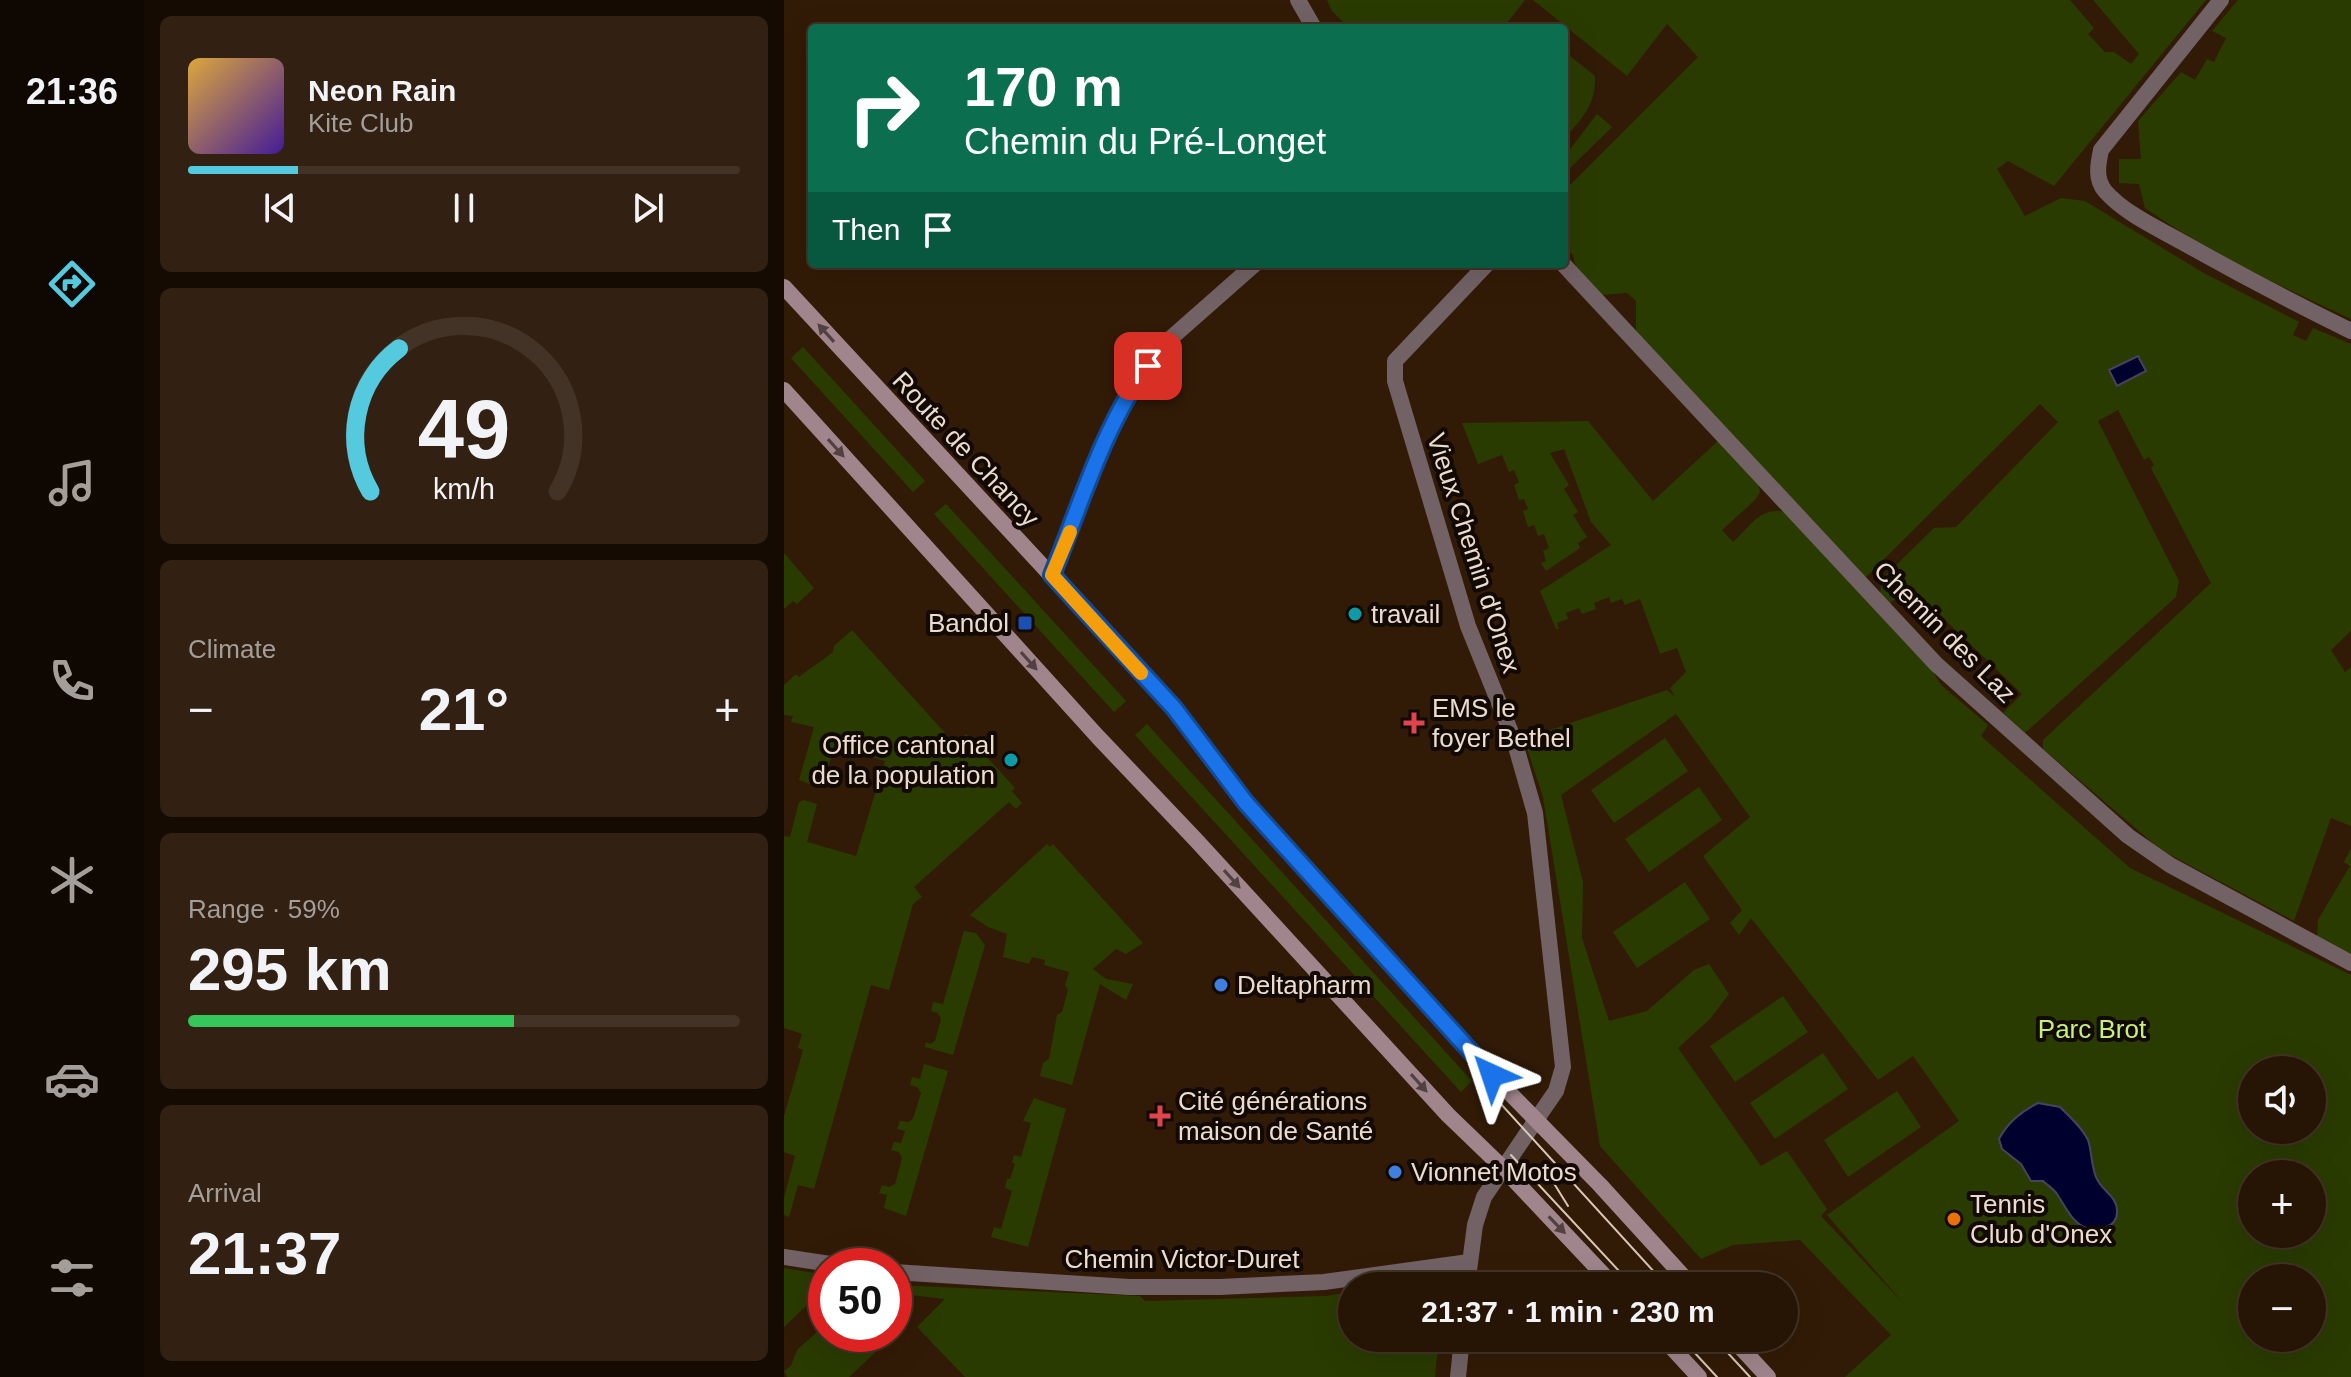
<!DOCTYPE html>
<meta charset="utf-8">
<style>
:root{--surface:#261404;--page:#322113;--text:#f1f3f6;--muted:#a49e9a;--line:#423326;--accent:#55cadf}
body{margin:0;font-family:Helvetica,sans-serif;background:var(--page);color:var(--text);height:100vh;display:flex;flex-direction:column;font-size:30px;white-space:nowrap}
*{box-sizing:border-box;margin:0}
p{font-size:26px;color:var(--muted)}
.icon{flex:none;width:44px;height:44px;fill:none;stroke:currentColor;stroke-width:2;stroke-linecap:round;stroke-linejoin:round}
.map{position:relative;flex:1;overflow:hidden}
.details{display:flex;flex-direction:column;gap:16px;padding:16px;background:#150b02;width:640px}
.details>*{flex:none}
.hud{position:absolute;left:24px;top:24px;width:760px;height:244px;border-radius:8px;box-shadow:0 8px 32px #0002,0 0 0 2px var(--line);background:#0b6e4f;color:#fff;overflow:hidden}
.controls{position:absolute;left:1454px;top:1056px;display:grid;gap:16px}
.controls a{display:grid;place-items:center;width:88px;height:88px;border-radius:50%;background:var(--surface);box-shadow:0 8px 32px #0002,0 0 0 2px var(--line);font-size:40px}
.speed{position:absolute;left:24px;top:1248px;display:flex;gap:16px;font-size:40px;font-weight:700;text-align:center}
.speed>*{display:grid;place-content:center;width:104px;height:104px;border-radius:50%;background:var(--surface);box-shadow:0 8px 32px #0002,0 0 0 2px var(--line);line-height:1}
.speed .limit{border:12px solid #d22;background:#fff;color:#111}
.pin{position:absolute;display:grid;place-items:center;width:68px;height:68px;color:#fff;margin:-34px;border-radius:16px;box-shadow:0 4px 12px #0006}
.me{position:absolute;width:88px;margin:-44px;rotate:318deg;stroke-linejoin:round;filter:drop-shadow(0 0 6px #0008)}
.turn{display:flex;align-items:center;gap:28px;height:168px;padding:0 24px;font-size:36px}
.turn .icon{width:104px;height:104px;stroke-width:2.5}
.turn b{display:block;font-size:56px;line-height:68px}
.then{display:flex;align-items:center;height:76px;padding:0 24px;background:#0003;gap:16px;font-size:30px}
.big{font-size:60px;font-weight:700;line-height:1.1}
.details .widget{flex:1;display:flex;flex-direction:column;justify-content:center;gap:12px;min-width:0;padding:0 28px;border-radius:12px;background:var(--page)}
.details .dial{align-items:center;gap:0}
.dial svg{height:208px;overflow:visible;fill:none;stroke:var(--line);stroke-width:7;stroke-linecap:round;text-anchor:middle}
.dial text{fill:var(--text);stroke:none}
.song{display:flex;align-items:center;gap:24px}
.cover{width:96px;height:96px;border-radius:12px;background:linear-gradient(135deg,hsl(40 70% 55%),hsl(260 70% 35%))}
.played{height:8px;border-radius:4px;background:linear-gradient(90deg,var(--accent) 20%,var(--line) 20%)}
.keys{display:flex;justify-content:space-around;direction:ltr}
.heat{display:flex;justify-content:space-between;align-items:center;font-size:44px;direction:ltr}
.charge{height:12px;border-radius:6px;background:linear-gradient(90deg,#34c759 59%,var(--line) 0)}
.trip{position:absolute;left:554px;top:1272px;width:460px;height:80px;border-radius:40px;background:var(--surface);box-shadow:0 8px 32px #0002,0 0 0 2px var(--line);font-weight:700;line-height:80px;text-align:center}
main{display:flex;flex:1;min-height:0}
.menu{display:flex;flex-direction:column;width:144px;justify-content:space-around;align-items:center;background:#0f0802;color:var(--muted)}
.menu .icon{width:56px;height:56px}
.menu .active{color:var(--accent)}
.menu b{font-size:36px;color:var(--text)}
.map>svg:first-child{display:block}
.green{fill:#2a3b00;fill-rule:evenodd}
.water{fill:#00002e;stroke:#47425e;stroke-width:2}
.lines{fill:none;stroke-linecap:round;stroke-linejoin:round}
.minor{stroke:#726265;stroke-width:16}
.tertiary{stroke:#726265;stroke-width:16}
.secondary{stroke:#a0868c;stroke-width:16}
.tram{stroke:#d9c8ba;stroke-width:2}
.oneway{fill:#524141}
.route-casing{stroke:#114b97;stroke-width:20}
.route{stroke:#1a73e8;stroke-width:14}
.slow{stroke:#f59e0b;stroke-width:14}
.culture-dot{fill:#0f9aa8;stroke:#120903;stroke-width:3}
.transit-dot{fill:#1a4fb4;stroke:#120903;stroke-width:3}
.health-dot{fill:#e0444e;stroke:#120903;stroke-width:3}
.shop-dot{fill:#3f7fe0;stroke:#120903;stroke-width:3}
.food-dot{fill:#e8710a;stroke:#120903;stroke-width:3}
.labels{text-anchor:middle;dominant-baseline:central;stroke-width:8;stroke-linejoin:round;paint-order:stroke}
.street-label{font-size:26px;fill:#ecdccf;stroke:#120903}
.poi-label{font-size:26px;fill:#ecdccf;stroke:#120903;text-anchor:start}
.park-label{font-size:26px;fill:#c7f07a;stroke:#120903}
</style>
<main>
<nav class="menu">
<b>21:36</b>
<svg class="icon active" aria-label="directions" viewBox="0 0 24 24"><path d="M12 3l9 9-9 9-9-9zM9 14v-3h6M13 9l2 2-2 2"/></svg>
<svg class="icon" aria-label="music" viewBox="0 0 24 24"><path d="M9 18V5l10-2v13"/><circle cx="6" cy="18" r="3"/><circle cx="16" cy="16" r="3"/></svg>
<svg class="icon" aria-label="phone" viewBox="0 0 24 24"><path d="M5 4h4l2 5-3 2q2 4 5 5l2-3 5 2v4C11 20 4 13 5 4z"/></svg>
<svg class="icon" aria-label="climate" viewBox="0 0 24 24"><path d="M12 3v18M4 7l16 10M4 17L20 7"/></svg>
<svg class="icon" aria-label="car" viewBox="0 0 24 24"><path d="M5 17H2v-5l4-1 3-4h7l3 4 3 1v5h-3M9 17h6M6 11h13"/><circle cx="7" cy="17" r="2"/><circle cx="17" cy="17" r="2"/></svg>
<svg class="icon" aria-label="filters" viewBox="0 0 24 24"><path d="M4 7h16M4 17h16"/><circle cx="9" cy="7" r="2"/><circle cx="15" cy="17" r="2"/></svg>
</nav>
<section class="details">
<div class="widget">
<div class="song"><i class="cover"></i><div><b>Neon Rain</b><p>Kite Club</p></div></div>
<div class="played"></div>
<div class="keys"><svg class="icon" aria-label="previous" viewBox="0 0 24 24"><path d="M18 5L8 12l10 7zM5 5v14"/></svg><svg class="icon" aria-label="pause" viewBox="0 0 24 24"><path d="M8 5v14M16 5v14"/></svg><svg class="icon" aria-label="next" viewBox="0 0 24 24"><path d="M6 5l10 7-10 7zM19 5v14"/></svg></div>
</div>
<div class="widget dial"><svg viewBox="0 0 100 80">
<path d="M14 69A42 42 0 1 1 86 69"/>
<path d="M14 69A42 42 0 0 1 25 14" stroke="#55cadf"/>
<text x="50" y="56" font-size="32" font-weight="700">49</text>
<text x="50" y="72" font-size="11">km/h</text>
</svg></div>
<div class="widget"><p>Climate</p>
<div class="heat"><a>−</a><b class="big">21°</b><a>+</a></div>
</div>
<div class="widget"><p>Range · 59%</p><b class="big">295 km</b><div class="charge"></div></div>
<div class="widget"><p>Arrival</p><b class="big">21:37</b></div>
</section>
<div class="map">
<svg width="1567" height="1377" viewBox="0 0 1567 1377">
<rect width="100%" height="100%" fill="#321b06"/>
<g class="green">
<path d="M543,0H741L719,28H565L548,11Z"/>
<path d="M749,0H1286L1310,28L1304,34L1321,52H1330L1347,64L1355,54L1309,0H1422L1270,186L1224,161L1213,169L1241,216L1277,198L1301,201L1418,272L1515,322L1509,335L1522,341L1529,328L1567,344V631L1547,650L1561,672L1567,667V826L1547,818L1510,921L1377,850L1259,749V740L1427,583L1367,468L1370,465L1365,457L1360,460L1334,410L1314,421L1395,581L1392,597L1241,733L1219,713L1238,694L1126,586L1105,604L1096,595L1098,579L1150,528L1172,527L1274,422L1256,404L1081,578L852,334V301L843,293L818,295L792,268L789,255L780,246V191L914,57L883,24L843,76Z"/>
<path d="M1454,0H1567V319C1496,286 1425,253 1361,208L1355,184L1335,183V159H1357L1354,121L1397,72L1411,80L1423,59L1430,62L1442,38L1428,31Z"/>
<path d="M780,51L811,76C812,106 798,118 780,139Z"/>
<path d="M813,114L828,127L780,174V157Z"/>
<path d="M19,347L141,481L129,492L7,358Z"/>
<path d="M804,421L869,501L934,441L974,483L976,492L971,500L938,530L949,542C966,527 976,506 1001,512L1146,667L1157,685L1204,725L1197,736L1346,868L1567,975V1377H1061L1107,1335L1016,1240L949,1245L917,1259L816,1146L759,797L740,739L883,690L891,697L886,688L902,672L893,648L876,654L856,599L841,605L838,599L827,603L825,597L810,603L812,609L798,614L795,608L782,613L784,619L773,623L775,629H772L756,591L827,545L807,522L780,449L766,453L785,485L780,489L794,512L789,515L803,537L794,543L796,548L762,571L757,563L762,561L759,551L765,548L760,534L754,536L750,525L744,527L739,511L744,509L740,499L735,500L730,485L735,482L730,470L725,472L718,455L694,464L678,423ZM892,714L966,817L919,856L958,910L946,923L955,935L967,918L1094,1080L1129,1056L1175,1121L1043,1215L1121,1305L1037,1216L1043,1209L1003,1151L977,1166L894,1048L926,1019L945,994L925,964L910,970L863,1011L825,1021L798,938L799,882L777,795ZM1468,1070H1528V1130H1468ZM1468,1174H1528V1234H1468ZM1468,1278H1528V1338H1468Z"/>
<path d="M162,504L342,701L330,712L150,514Z"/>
<path d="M0,553L30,588L13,604L9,601L0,609Z"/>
<path d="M68,630L171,744L182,734L231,788L228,791L238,803L232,809L225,802L130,887L138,897L129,904L105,990L87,985L30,1189L14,1185L5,1217L0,1215V1198L11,1156L0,1152V1116L19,1050L14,1048L18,1034L0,1028V836L6,837L15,802L20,800L33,804L23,842L72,856L101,761L51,746L37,788L15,780L30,727L7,722L9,716L0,715V685L12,674L15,677C27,667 38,661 49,652L50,646Z"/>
<path d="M363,724L688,1081L677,1092L351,735Z"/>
<path d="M881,738L904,771L830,823L807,790Z"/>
<path d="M915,787L938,820L865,872L841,839Z"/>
<path d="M263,844L266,847L269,844L359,943L342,954L332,949L309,969L322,979L349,984L342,1000L316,984L288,1085L256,1076L259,1063L265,1059L273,1015L278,1012L284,990L281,985L285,972L260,965L261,960L248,957L245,964L219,957L223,934L204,927L186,915Z"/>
<path d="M1567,848V955L1533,936L1534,920L1566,866L1560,862Z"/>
<path d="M901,882L926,919L853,968L829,932Z"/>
<path d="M180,931L192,933L201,945L169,1055L141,1047L142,1042L146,1044L151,1041L157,1019L154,1013L147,1011L149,1002L159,1004Z"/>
<path d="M999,996L1024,1032L951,1082L926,1046Z"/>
<path d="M1039,1053L1064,1089L991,1139L966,1103Z"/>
<path d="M140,1064L164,1071L122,1216L100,1208L103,1195L95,1193L98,1185L105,1187L111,1184L118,1158L115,1152L107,1150L110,1142L117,1143L121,1131L113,1129L116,1121L124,1122L129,1119L137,1093L133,1087L126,1085L128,1077L136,1079Z"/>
<path d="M1113,1091L1137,1127L1064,1177L1040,1140Z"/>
<path d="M250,1098L282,1109L244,1247L207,1237L210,1227L217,1229L228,1191L221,1188L223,1179H226L231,1164L228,1162L230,1155L237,1157L247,1123L239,1121Z"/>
<path d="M0,1268L42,1275V1292L27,1301L0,1327Z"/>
<path d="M110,1285L356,1296L361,1301L542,1296L568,1292V1338H655L651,1377H181L133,1327L161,1299L110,1293Z"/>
<path d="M42,1324V1334H78L85,1341L92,1334H110V1331L112,1333L65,1377H3L0,1371L7,1366L13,1350Z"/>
</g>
<g class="water">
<path d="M1354,356L1362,371L1333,386L1325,370Z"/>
<path d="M1254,1103L1276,1107C1286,1117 1298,1127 1304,1140C1308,1152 1307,1165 1312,1177C1317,1191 1334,1196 1333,1212C1333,1228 1312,1233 1300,1227C1287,1221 1280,1204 1273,1194C1270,1189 1263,1185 1259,1181H1247L1237,1164L1218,1149L1215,1139C1224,1122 1237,1112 1254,1103Z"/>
</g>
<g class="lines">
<g class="minor">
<path d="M514,0L530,28"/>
<path d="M1437,0L1317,150C1314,164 1311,179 1321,191C1340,213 1373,228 1398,242C1453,273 1510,303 1567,331"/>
<path d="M703,264L611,361V381L684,626L730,740L751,813L779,1067L772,1091L752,1120"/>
<path d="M779,264L1152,664L1344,836L1386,865L1567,963"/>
<path d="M268,575L324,434L349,385L378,346L471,264"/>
<path d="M0,1257L59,1266"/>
<path d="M110,1272L345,1287H436L540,1282L685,1262"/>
</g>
<g class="tertiary">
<path d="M683,1286L691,1225L700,1197L752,1120"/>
<path d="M674,1377L678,1338"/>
</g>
<g class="secondary">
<path d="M0,287L390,708L462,803L518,866L708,1075L816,1185L908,1286"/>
<path d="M0,390L314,737L412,840L664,1115L719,1168L830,1286"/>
<path d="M879,1338L915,1377"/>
<path d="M948,1338L984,1377"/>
</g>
<g class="tram">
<path d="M706,1092L883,1286"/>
<path d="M727,1155L849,1286"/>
<path d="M766,1177L784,1206"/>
<path d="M897,1338L933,1377"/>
<path d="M930,1338L966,1377"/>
</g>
</g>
<defs><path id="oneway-solid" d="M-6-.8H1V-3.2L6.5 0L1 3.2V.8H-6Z" transform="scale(2)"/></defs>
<g class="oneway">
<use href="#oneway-solid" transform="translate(42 333) rotate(-132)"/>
<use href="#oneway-solid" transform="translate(52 448) rotate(48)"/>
<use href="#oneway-solid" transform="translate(245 661) rotate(48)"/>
<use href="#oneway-solid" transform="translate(448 879) rotate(48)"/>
<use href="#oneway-solid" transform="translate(635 1083) rotate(48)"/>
<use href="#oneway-solid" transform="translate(773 1225) rotate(46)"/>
</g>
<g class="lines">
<g class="route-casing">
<path id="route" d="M364,366C321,422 295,509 268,575L390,708L462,803L497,842L708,1075"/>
</g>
<use href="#route" class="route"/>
<path class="slow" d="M286,532L268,575L357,673"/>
</g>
<g class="culture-dot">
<circle cx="571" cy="614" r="8"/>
<circle cx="227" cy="760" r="8"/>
</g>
<rect class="transit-dot" x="233" y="615" width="16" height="16" rx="4"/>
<g class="health-dot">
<path d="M626 711h8v8h8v8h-8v8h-8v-8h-8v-8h8z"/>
<path d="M372 1104h8v8h8v8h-8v8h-8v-8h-8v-8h8z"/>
</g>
<g class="shop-dot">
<circle cx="437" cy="985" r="8"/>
<circle cx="611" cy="1172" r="8"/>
</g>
<circle class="food-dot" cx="1170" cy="1219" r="8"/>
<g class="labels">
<g class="street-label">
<text transform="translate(182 449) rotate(47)">Route de Chancy</text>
<text transform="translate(690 553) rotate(72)">Vieux Chemin d'Onex</text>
<text transform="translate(1161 632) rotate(45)">Chemin des Laz</text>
<text x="398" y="1259">Chemin Victor-Duret</text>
</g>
<g class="poi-label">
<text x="587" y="614">travail</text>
<text x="225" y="623" text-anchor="end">Bandol</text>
<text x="648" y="708">EMS le<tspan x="648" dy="30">foyer Bethel</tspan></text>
<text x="211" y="745" text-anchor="end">Office cantonal<tspan x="211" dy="30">de la population</tspan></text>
<text x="453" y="985">Deltapharm</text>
<text x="394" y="1101">Cité générations<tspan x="394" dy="30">maison de Santé</tspan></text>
<text x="627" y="1172">Vionnet Motos</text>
<text x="1186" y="1204">Tennis<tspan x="1186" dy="30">Club d'Onex</tspan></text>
</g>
<g class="park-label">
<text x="1308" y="1029">Parc Brot</text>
</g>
</g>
</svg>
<div class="controls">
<a><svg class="icon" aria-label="sound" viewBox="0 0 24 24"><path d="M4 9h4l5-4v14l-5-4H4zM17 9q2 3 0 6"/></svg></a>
<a>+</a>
<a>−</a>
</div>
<div class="speed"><div class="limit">50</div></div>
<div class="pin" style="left:364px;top:366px;background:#d93025"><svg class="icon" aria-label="arrive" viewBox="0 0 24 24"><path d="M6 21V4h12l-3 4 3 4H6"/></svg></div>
<svg class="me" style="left:708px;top:1075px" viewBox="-20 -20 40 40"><path d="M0-17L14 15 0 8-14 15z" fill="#1a73e8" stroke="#fff" stroke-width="4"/></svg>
<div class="trip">21:37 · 1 min · 230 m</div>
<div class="hud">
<div class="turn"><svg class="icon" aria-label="right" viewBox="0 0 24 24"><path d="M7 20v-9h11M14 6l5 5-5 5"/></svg><div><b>170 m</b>Chemin du Pré-Longet</div></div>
<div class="then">Then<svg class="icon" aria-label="arrive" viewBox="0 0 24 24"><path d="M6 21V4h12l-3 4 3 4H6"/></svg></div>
</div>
</div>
</main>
